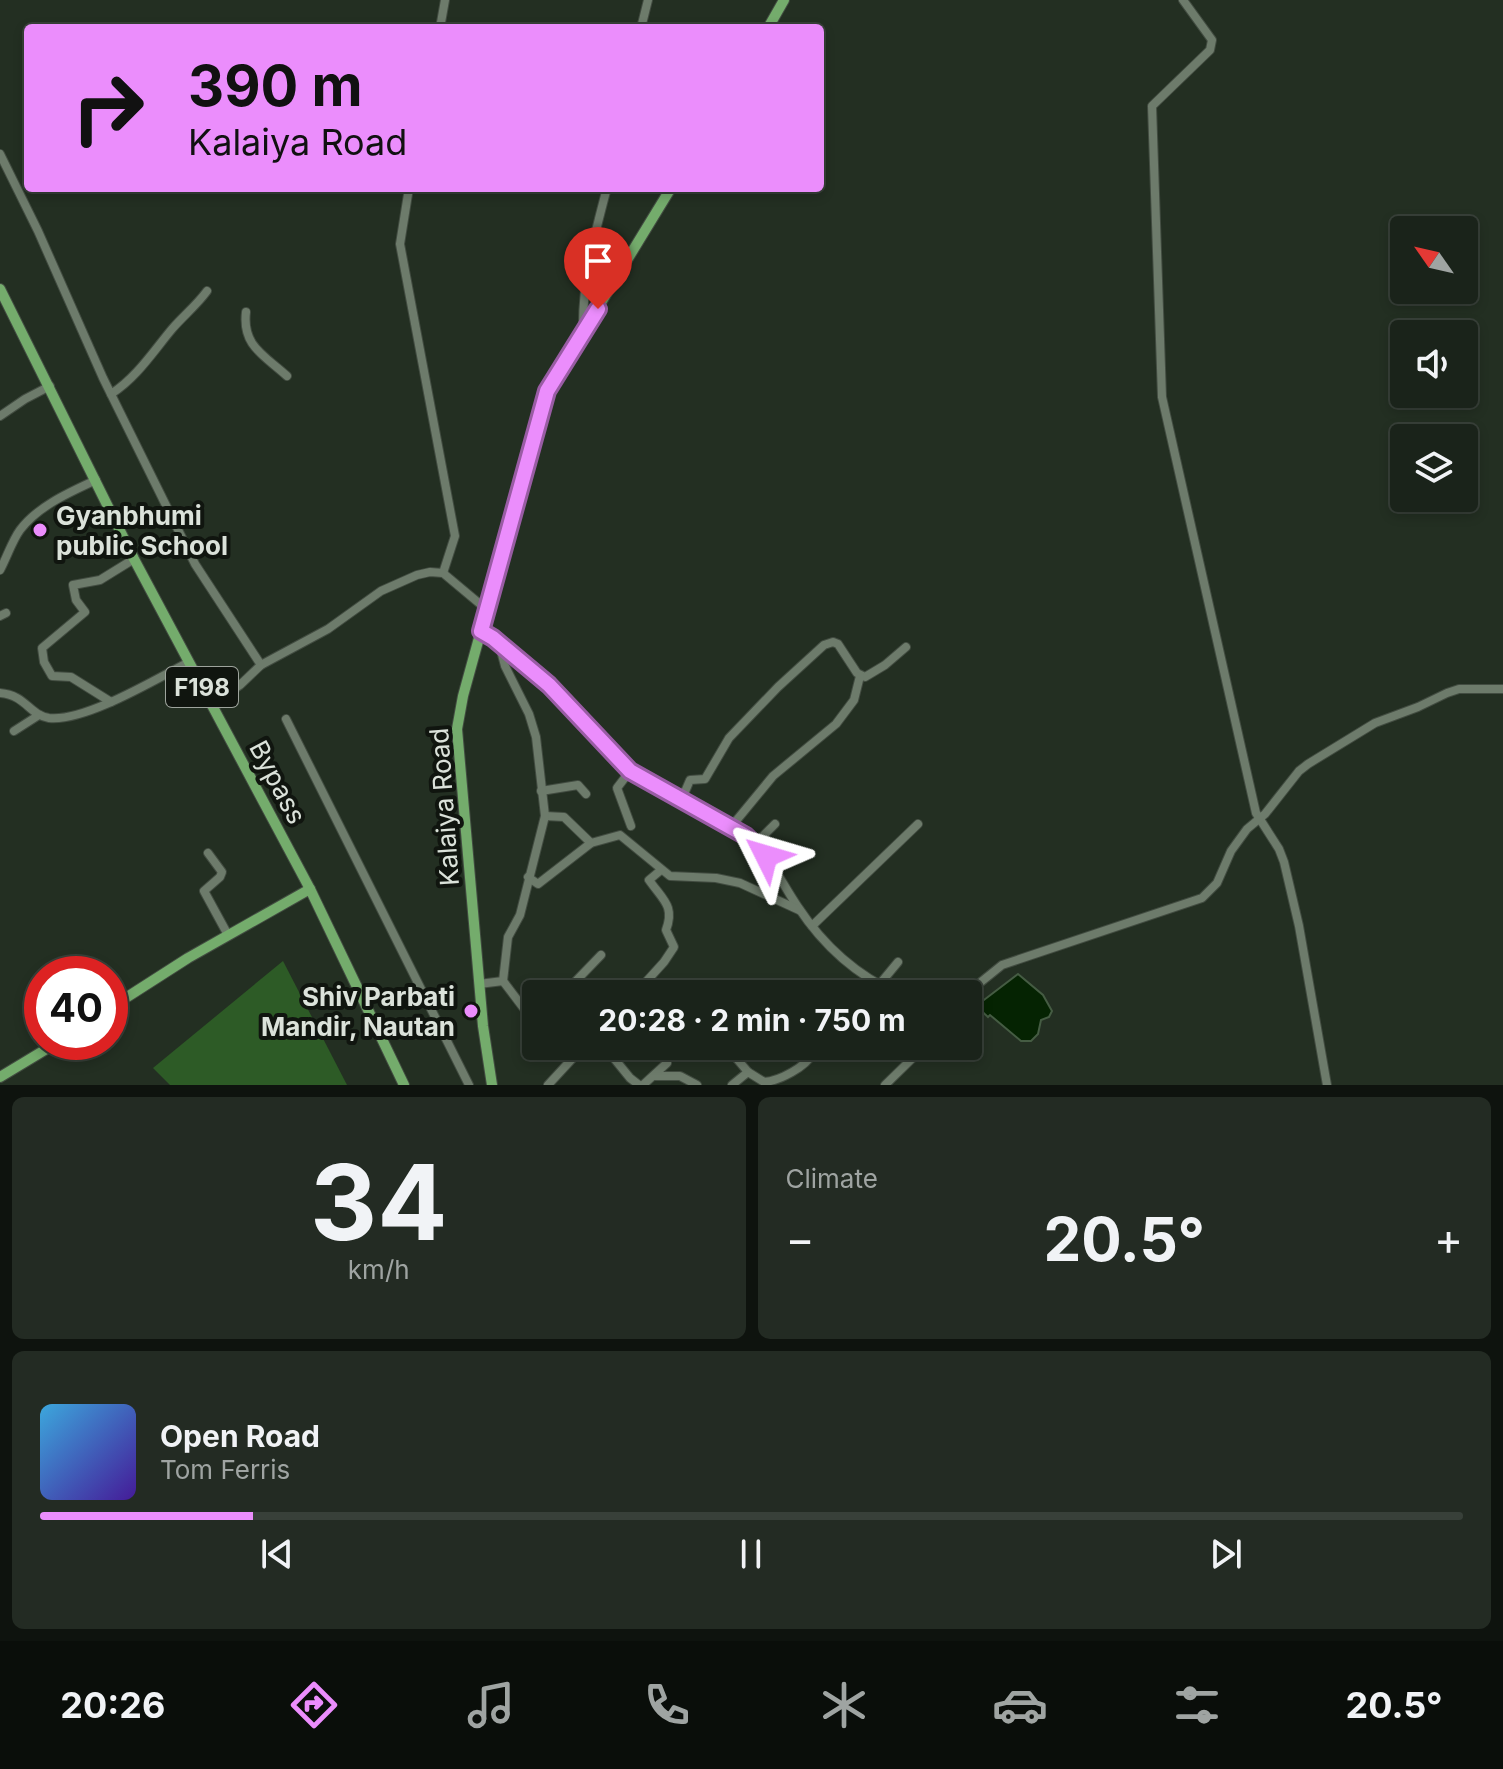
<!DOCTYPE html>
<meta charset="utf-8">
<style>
:root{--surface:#1a231a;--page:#232b23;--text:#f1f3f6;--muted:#9fa4a2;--line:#384039;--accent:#eb8dfc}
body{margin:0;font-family:Inter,sans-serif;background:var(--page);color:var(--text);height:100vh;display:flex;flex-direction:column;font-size:30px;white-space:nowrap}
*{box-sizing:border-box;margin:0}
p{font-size:26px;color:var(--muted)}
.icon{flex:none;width:44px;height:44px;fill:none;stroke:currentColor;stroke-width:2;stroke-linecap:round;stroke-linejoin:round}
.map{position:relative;height:1085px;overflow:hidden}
.side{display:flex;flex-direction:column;gap:12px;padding:12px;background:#0e130e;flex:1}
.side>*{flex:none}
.top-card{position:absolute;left:24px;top:24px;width:800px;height:168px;border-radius:8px;box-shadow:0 4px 12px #0003,0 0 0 2px var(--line);background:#eb8dfc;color:#111;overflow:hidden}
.needle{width:52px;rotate:304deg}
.buttons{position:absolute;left:1390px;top:216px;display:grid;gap:16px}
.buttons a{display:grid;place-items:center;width:88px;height:88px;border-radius:8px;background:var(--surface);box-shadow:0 4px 12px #0003,0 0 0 2px var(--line);font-size:40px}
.speed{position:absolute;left:24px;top:956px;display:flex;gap:16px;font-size:40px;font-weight:700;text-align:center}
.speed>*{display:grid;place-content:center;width:104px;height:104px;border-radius:50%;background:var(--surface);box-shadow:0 4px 12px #0003,0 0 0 2px var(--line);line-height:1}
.speed .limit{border:12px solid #d22;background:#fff;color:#111}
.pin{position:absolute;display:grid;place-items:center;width:68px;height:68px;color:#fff;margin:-82px -34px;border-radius:50% 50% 50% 0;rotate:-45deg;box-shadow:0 0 8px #0007}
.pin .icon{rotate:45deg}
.me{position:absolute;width:88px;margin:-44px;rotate:310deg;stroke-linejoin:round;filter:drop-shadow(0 0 6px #0008)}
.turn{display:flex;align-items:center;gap:28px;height:168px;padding:0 32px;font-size:36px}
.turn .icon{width:104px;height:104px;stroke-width:2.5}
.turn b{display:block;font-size:56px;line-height:68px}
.big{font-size:60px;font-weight:700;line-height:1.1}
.side .card{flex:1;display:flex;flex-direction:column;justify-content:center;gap:12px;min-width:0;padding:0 28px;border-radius:12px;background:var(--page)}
.side .dial{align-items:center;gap:0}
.dial b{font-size:104px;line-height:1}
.song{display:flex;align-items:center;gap:24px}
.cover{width:96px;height:96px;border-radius:12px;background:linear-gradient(135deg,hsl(200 70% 55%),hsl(260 70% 35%))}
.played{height:8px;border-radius:4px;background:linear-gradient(90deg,var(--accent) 15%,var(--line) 15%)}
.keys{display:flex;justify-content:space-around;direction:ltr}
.heat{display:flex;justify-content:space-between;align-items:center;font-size:44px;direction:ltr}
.side .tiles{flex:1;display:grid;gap:12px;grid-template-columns:1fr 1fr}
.card:last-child{grid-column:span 2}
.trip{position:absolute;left:522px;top:980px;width:460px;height:80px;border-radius:8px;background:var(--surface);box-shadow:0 4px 12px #0003,0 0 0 2px var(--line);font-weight:700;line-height:80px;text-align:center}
.tab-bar{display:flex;height:128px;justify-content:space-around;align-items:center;background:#0a0e0a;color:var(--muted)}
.tab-bar .icon{width:56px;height:56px}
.tab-bar .current{color:var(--accent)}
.tab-bar b{font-size:36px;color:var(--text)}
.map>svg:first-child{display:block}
.green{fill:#2d5b26}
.water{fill:#052302;stroke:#455c43;stroke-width:2}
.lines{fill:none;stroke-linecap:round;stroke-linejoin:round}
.minor-casing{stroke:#424c41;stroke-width:10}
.major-casing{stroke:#424c41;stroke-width:12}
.minor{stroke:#6d7b6b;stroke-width:8}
.major{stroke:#74ac6c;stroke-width:10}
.route-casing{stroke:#995ca4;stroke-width:20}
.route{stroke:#eb8dfc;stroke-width:14}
.poi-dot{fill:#eb8dfc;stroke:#10150f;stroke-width:3}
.labels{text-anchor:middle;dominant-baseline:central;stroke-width:8;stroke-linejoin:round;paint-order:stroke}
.shield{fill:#10150f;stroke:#9ea49d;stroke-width:2}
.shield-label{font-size:24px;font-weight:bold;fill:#dbe2da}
.poi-label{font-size:26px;font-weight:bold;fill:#dbe2da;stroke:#10150f;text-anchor:start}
.street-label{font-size:26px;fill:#dbe2da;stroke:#10150f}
</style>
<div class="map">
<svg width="1503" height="1085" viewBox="0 0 1503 1085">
<rect width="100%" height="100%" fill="#232f22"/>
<path class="green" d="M283,961L347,1085H170L153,1068Z"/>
<path class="water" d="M1018,974L1043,995L1052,1011L1049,1017L1041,1020L1038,1034L1031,1041H1021L990,1015L988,1017L976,1006Z"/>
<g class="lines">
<g class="minor-casing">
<g id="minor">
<path d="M1183,0L1212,40L1210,50L1152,106L1162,397L1256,813L1279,849L1284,862L1299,926L1327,1085"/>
<path d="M440,28L445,0"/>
<path d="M641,28L648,0"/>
<path d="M0,154L38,231L103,378L195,564L261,665"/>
<path d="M409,188L400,244L455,536L443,573"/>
<path d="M246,312C242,346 264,355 287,376"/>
<path d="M583,332C582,282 594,236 607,188"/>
<path d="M111,394C137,377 152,353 172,329C184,315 196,306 207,291"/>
<path d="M0,416L25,399L50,386"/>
<path d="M0,570C7,557 12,541 20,530C38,506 70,492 96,480"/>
<path d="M0,616L6,613"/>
<path d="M481,631C518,651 558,691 586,723C600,739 614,759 631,772C669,802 723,812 757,846C774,864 784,887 798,907C823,945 856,975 898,994"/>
<path d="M0,693C26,695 29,715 49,718C85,722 156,679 189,662"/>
<path d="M111,702L71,677L52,676L44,662L42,648L85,612L76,600L73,585L100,580L134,559"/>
<path d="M212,704L240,685L261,665L328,629L381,591L417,575L430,572L443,573L486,609"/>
<path d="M286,719L469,1085"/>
<path d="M14,731L39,715"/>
<path d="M630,771L617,788L631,826"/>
<path d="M541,791L578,785L586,794"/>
<path d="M681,801L690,780L705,779L729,738L778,687L824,645L833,642L838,644L857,673L865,677L885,665L906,647"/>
<path d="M545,816L564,817L591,843"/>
<path d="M731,827L773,776L836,724L854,700L860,676"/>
<path d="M755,844L775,824"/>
<path d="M208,853L222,872L220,877L204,891L228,935"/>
<path d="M528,877L538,884L591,843L620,835L670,876L716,878L740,883L799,910"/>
<path d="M812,926L918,824"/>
<path d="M503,981L525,1010L536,1002"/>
<path d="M479,984L503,981L508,937L520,915L545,816L536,737L529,714L505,666L499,643"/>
<path d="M644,984L658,994"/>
<path d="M879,985L898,962"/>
<path d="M543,994L573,984L601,955"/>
<path d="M635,994L664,962L674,947L666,930C675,906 663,900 649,880L661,870"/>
<path d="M718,994L720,991"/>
<path d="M966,994L1002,965L1202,898L1217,883L1231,851L1247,829L1265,814L1299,771L1308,764L1375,723L1418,707L1447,693L1459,689H1503"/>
<path d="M604,1046L630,1078L639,1085"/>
<path d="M726,1046L748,1072"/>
<path d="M654,1076H680L697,1085"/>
<path d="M548,1085L584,1046"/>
<path d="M643,1085L667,1063"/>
<path d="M732,1085L748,1072L764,1082C779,1081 806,1067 813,1053L807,1046"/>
<path d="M885,1085L925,1046"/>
</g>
</g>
<g class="major-casing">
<g id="major">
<path d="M768,28L784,0"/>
<path d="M0,289L134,559L310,889L404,1085"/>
<path d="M110,1008L188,958L310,889"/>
<path d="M0,1077L58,1042"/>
<path d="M492,1085L483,1026L457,729L463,696L547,391L671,188"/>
</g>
</g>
<use href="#minor" class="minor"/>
<use href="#major" class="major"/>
</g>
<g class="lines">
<g class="route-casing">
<path id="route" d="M598,309L547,391L481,631L493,638L549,685L630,771L746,836L766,856"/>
</g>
<use href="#route" class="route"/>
</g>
<g class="poi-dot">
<circle cx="40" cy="530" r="8"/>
<circle cx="471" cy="1011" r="8"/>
</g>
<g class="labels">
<rect class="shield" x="166" y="667" width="72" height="40" rx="6"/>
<g class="shield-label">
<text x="202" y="687">F198</text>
</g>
<g class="poi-label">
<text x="56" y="515">Gyanbhumi<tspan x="56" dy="30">public School</tspan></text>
<text x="455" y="996" text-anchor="end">Shiv Parbati<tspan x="455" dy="30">Mandir, Nautan</tspan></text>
</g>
<g class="street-label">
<text transform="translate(278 782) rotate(62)">Bypass</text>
<text transform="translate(444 807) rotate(-94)">Kalaiya Road</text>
</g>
</g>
</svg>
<div class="buttons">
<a><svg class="needle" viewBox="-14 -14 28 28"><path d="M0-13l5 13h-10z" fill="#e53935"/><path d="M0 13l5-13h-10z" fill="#9fa4a2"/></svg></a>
<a><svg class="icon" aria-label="sound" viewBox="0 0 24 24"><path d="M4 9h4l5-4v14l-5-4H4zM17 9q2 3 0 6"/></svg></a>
<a><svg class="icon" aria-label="layers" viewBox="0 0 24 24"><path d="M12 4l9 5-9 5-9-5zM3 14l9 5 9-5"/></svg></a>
</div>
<div class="speed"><div class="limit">40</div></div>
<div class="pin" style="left:598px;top:309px;background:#d93025"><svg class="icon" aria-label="arrive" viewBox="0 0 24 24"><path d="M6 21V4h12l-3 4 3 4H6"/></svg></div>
<svg class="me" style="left:766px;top:856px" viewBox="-20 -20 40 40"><path d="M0-17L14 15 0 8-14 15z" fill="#eb8dfc" stroke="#fff" stroke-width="4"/></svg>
<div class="trip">20:28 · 2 min · 750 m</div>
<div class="top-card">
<div class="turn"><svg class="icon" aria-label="right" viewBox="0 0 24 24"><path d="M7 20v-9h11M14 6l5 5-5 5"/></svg><div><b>390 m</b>Kalaiya Road</div></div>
</div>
</div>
<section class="side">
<div class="tiles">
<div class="card dial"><b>34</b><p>km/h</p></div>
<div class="card"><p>Climate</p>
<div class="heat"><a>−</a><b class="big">20.5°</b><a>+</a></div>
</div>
<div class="card">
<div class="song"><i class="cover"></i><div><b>Open Road</b><p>Tom Ferris</p></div></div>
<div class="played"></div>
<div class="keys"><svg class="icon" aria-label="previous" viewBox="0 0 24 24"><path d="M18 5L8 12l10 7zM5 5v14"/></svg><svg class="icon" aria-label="pause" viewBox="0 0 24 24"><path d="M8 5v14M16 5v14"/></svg><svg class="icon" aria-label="next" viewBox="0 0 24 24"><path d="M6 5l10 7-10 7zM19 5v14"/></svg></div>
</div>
</div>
</section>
<nav class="tab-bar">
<b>20:26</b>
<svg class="icon current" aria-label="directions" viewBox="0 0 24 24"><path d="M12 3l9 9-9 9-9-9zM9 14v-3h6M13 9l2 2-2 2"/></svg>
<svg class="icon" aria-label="music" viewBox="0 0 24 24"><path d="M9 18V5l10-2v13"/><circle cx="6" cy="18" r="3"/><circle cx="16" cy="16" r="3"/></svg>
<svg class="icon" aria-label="phone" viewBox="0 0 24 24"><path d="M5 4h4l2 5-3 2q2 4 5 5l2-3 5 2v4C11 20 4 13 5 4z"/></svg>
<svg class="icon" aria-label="climate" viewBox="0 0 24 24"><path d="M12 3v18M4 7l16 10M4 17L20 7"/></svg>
<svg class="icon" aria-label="car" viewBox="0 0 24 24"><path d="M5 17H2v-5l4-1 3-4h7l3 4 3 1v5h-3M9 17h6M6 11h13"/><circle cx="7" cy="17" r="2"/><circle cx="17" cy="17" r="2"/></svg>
<svg class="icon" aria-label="filters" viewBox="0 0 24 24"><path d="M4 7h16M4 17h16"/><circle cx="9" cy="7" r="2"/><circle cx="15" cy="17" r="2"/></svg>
<b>20.5°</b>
</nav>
